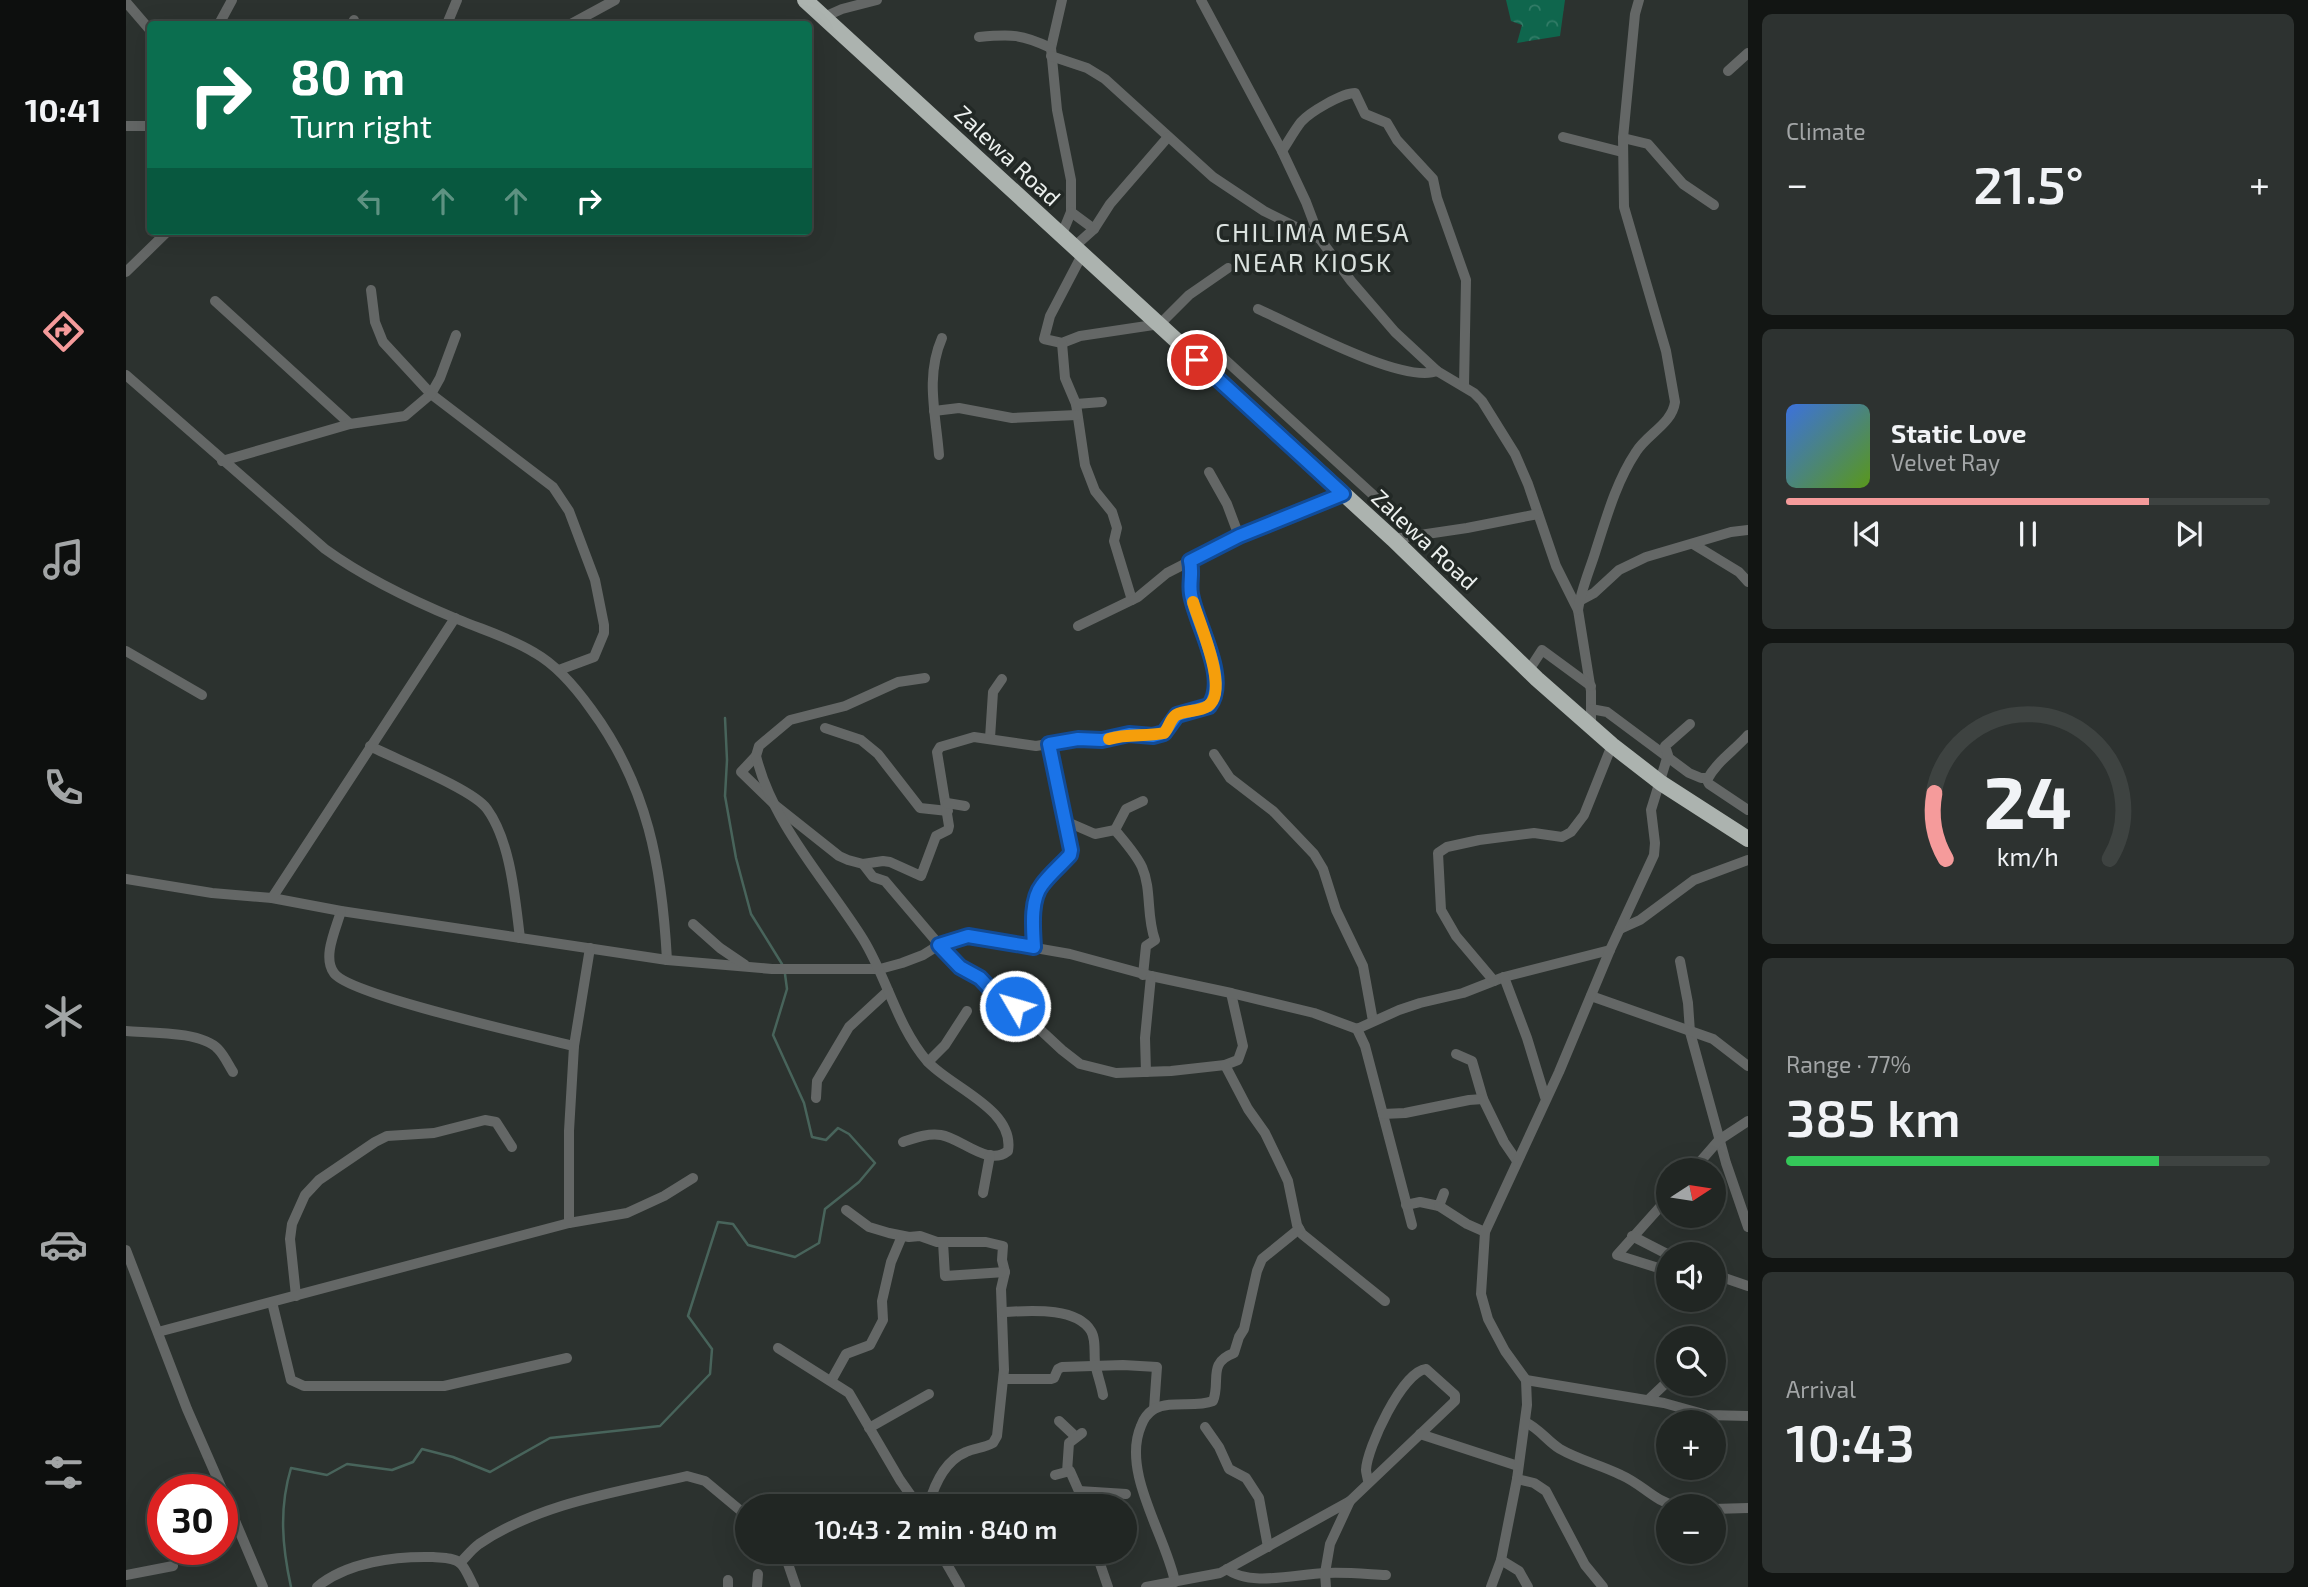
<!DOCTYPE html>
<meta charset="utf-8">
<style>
:root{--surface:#212623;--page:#2d3230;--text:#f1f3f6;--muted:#a2a5a6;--line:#3e4341;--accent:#f59b9b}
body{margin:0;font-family:"Exo 2",sans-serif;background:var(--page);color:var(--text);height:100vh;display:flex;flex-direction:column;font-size:26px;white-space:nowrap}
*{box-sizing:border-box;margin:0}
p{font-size:23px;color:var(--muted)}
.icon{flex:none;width:38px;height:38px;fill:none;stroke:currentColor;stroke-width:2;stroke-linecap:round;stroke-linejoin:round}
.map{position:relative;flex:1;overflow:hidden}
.sheet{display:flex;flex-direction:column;gap:14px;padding:14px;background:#121513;width:560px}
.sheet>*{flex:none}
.top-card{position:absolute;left:21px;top:21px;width:665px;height:214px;border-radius:7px;box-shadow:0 7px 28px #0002,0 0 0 2px var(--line);background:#0b6e4f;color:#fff;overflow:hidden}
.needle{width:46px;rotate:78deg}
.tools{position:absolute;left:1530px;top:1158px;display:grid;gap:14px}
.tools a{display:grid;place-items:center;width:70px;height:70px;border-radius:50%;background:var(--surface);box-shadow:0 7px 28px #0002,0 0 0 2px var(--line);font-size:35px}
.speed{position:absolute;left:21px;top:1474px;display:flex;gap:14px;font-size:35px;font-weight:700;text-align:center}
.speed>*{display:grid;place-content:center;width:91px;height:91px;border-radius:50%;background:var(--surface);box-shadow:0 7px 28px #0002,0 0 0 2px var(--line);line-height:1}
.speed .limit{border:10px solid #d22;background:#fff;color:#111}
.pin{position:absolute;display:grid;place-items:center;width:60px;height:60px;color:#fff;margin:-30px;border:4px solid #fff;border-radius:50%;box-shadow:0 2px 7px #0007}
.me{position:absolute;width:77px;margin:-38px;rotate:308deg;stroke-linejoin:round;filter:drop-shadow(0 0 5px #0008)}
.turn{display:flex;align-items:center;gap:24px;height:147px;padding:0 28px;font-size:32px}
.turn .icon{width:91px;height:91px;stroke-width:2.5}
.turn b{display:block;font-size:49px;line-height:60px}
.lanes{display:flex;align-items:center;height:66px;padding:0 28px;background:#0003;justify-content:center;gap:35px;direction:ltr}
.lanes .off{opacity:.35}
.big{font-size:52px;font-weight:600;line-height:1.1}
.sheet .widget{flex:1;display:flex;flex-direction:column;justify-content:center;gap:10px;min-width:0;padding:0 24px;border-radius:10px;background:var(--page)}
.sheet .dial{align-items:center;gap:0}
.dial svg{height:182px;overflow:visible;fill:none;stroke:var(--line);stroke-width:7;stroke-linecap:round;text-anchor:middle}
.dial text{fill:var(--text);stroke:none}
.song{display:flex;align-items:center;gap:21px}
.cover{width:84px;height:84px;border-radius:10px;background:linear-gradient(135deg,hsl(220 70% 55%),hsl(90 70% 35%))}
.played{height:7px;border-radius:4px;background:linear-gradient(90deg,var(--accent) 75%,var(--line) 75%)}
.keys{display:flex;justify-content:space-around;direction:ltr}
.heat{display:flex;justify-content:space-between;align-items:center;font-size:38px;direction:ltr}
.charge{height:10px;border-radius:5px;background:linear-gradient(90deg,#34c759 77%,var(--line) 0)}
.trip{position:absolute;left:609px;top:1494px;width:402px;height:70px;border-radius:35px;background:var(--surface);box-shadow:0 7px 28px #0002,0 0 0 2px var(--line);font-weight:600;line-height:70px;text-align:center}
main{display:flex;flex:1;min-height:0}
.dock{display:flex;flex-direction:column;width:126px;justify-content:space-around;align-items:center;background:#0d0f0e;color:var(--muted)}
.dock .icon{width:49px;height:49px}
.dock .selected{color:var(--accent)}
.dock b{font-size:32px;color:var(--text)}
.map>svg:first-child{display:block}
.park{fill:url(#park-crowns)}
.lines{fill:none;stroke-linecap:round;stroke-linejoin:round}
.stream{stroke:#48645b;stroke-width:2.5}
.minor{stroke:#646766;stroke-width:10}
.highway{stroke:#acb3af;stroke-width:16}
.route-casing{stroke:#114b97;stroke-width:18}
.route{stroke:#1a73e8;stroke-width:12}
.slow{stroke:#f59e0b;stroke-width:12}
.labels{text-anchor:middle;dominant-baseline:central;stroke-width:7;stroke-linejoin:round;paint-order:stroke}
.street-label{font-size:23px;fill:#ecf0ee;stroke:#222825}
.quarter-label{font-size:26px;letter-spacing:2px;fill:#dae1de;stroke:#222825}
</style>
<main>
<nav class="dock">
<b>10:41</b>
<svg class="icon selected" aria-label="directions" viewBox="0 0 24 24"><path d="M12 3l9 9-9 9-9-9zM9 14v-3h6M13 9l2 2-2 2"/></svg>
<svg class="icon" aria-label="music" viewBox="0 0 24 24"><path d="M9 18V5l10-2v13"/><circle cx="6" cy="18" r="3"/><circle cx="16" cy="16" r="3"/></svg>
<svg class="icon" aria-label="phone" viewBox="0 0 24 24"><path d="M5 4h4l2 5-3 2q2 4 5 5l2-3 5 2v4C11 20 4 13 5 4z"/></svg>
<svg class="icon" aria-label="climate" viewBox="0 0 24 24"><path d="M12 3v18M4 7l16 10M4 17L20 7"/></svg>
<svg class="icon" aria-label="car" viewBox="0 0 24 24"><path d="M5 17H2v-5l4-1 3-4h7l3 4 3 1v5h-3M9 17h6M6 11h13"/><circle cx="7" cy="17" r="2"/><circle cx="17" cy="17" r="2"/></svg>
<svg class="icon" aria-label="filters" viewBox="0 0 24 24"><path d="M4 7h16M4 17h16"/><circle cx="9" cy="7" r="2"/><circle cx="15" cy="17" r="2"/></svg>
</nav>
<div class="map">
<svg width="1622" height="1587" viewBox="0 0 1622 1587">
<defs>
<pattern id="park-crowns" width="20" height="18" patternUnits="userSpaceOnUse" patternTransform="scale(1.75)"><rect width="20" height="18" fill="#0f664d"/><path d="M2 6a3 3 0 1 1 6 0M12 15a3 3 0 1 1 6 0" fill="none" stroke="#327c67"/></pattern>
</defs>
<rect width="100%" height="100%" fill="#2c322f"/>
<path class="park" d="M1380,0H1439L1434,36L1391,43L1396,25L1385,21Z"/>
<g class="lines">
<g class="stream">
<path d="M599,718L601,760L599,796L610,858L625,914L656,964"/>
<path d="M165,1587C156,1546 153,1508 165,1468L201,1475L221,1464L266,1470L287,1462L296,1449L327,1457L364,1472L424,1438L534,1426L584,1374L586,1349L562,1316L592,1222L607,1224L622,1245L669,1257L693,1243L699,1209L733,1182L749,1163L723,1134L712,1128L700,1140L686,1137L678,1103L647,1035L661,989L659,974"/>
</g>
<g class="minor">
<path d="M936,0L925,48L931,110L945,180V212L936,234"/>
<path d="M1075,0L1156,151L1180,202L1194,239L1225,281L1269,332L1311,371L1348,393L1356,401L1389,454L1402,484L1430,566L1452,610L1465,691V726"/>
<path d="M0,2L24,30"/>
<path d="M698,17L716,9L751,0"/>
<path d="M93,24L106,0"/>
<path d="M226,24L228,20"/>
<path d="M321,24L331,0"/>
<path d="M445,24L489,0"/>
<path d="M853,37C885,34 896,34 925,48"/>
<path d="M925,56L961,68L979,79L1087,177L1138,211L1194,239"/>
<path d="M1602,71L1622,53"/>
<path d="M0,126H24"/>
<path d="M1437,137L1496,152"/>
<path d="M1497,138L1522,144L1557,184L1588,205"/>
<path d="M1156,151C1162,142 1168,131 1175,122C1184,112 1216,93 1229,93L1239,114L1261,123L1271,140L1307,179L1311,198L1340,280L1338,386"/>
<path d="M945,212L968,229"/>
<path d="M949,246L968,229L984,204L1042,137"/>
<path d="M957,253L924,316L918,339L936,343L954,336L1034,324L1063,295L1102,268"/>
<path d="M0,272L42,231"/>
<path d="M245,290L249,322L257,342L305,394L427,487L443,511L469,580L478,625V633L468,657L433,670"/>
<path d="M89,301L224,424"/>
<path d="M1132,309C1168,325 1278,385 1311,371"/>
<path d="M936,343L939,378L950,404L976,402"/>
<path d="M1071,360L1084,346L1291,535"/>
<path d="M0,375L199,549C239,578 285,600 331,619C357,630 385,638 409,653C432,666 450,688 465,709C522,786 536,867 541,960"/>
<path d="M950,404L959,465L969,491L986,512L991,528L988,541L1006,600"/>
<path d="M808,411L833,408L886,418L951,415"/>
<path d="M813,455C810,415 799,377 816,338"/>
<path d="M96,461L224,424L279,416L305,394L314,378L330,335"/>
<path d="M1083,472L1101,504L1113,536"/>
<path d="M1267,539L1341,528L1412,514"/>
<path d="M1567,544L1613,572L1622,582"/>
<path d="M1453,601L1468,593L1493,570L1520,557L1605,532L1622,530"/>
<path d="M1452,610C1455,590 1463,572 1469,553C1480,519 1490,482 1510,452C1521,434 1546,424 1549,402L1540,351L1498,207L1497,138L1509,14L1513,0"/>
<path d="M952,626L1012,597L1041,573L1113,536L1217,494"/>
<path d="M0,651L76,695"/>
<path d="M1403,670L1416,650L1465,686"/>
<path d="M1465,709L1481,712L1563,773L1575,778H1581"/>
<path d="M699,728L735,740L752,754L794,808L822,811"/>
<path d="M1622,735C1608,751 1590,762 1581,780L1583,784L1622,810"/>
<path d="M864,738L867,692L876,679"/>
<path d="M244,746C269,759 347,789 361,809C385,842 389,899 394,938"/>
<path d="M1088,754L1104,778L1147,811L1188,854L1197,869L1210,910L1237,966L1247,1021"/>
<path d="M630,756L615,772L650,806L713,856L722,860L737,864L757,861L764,862L795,876L810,836L822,830L823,826L811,752L814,747L848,737L910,746L952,739L976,740L997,735H1027L1038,733L1050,715L1083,706C1104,679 1070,625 1065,594C1063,583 1067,573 1064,561"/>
<path d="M821,803L839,806"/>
<path d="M939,821L969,834L989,830C998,841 1010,854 1016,867C1026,890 1020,916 1029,940L1020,946L1017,975"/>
<path d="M989,830L1000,809L1017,801"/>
<path d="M737,864L747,877L759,881L827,961L854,978L870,995L893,1010L936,1050L954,1064L990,1073L1045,1071L1099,1065L1112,1060L1117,1046L1105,993"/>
<path d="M0,879L86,893L146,898L215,911L541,960L646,969H754L776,963L797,955L813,945L841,936L944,954L1025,976L1105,993L1188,1013L1231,1029L1273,1010L1294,1003L1337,993L1378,977L1484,950"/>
<path d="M146,898L329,618"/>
<path d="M215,911C210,929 196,957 208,973C222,995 412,1037 448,1046"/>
<path d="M567,924L594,948L619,965"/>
<path d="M1494,929L1514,920L1568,880L1622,860"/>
<path d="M908,947C907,929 904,900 916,885C924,874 935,865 944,855L945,850L923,744"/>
<path d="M1554,961L1562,1003L1564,1032L1600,1163L1622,1227"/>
<path d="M1378,977L1401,1038L1419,1097"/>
<path d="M1368,981L1330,936L1315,910L1312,853L1321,847L1353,840L1408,833L1436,837L1445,832L1458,815L1486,745"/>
<path d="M1465,996L1587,1039L1622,1066"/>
<path d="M1231,1029L1239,1046L1286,1225"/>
<path d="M0,1031C24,1033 75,1031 92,1049C98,1055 102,1064 107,1072"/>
<path d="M1330,1054L1346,1061L1357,1099"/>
<path d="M802,1062L819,1045L841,1011"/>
<path d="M1099,1065L1122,1109L1139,1133L1154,1164L1162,1181L1171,1225L1176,1234L1259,1301"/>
<path d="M1020,1072L1019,1038L1025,976"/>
<path d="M690,1098L691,1081L723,1027L762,991"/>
<path d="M1257,1114L1279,1113L1343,1100L1357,1099L1378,1142L1391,1161"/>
<path d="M777,1142C789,1138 801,1133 815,1135C835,1138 862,1167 882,1151C889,1109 824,1087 801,1061C771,1026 761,978 737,939C700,880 647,825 630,756L633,746L664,720L719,706L772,682L799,678"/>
<path d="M1566,1171L1593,1140L1622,1121"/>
<path d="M857,1193L864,1155"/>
<path d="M1542,1198L1491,1255L1542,1271"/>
<path d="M1280,1205L1294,1202L1313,1206L1318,1193"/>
<path d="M1313,1206L1341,1224L1359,1232"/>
<path d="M720,1210L743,1227L763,1233L783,1237L794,1236L811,1242H860L877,1246L876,1260L879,1272L875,1289L878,1370L871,1436L867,1443C858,1448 849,1448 840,1452C818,1461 808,1485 802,1507"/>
<path d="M443,1223V1131L448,1046L464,948"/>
<path d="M1506,1236L1543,1255"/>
<path d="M817,1242L819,1276L879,1272"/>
<path d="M0,1250L61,1409L96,1489"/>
<path d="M1587,1274L1622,1286"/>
<path d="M170,1296L164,1239L166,1224L179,1195L193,1180L249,1142L261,1136L308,1133L359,1120L370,1122L386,1147"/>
<path d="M146,1302L165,1380L178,1386H318L441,1358"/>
<path d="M877,1312C901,1311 950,1306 965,1331C970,1339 968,1353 969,1363C971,1374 975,1384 977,1395"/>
<path d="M32,1332L443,1223L501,1213L538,1196L567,1178"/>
<path d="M652,1348L723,1393L774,1480L793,1507"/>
<path d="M878,1379H925L928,1378L932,1369L936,1367L997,1365L1031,1367L1028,1409"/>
<path d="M1400,1380L1538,1403L1581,1415L1622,1416"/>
<path d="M705,1381L720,1354L744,1345L757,1320L756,1301L765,1262L776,1236"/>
<path d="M1522,1400L1542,1381"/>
<path d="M933,1421L950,1437"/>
<path d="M1399,1422C1413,1428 1421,1441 1434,1449C1453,1460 1475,1465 1495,1475C1518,1485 1527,1501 1553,1507"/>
<path d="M1079,1427L1093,1447L1103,1469L1120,1478L1133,1498L1142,1547"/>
<path d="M743,1428L803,1394"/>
<path d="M1294,1434L1392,1466"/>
<path d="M941,1472L943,1443L956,1433"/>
<path d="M929,1475L944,1471L960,1507"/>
<path d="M1391,1479L1408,1483L1420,1491L1459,1565L1477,1587"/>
<path d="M96,1490L137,1587"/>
<path d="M953,1491L1000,1494"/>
<path d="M1587,1509L1622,1508"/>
<path d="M658,1552L670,1587"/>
<path d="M814,1552L834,1587"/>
<path d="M970,1552L982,1587"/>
<path d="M1375,1560L1393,1571L1402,1587"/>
<path d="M334,1563C340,1557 346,1549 353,1544C414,1503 491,1492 561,1476L579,1481L621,1516"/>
<path d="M1101,1569C1123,1587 1170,1574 1200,1573C1219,1572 1240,1574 1260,1575"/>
<path d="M0,1575L47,1566"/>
<path d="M602,1580V1587"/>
<path d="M1049,1582C1040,1536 995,1472 1015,1426C1017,1420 1022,1413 1028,1409C1046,1400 1069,1408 1087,1401C1095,1381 1081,1363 1108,1353L1113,1337L1118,1329L1131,1271L1136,1259L1173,1229"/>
<path d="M191,1587C221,1562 269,1556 307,1557C315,1558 327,1557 334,1563C340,1568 344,1580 348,1587"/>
<path d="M631,1587L632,1574"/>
<path d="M1020,1587L1094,1573L1224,1501"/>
<path d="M1200,1587L1199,1573L1204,1544L1224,1501L1329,1401V1395L1300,1369C1276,1372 1241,1448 1240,1470C1240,1472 1242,1480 1242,1481"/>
<path d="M1365,1587L1375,1560L1391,1479L1401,1405L1400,1380L1379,1351L1362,1319L1355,1294L1359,1232L1433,1072L1484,950L1528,855L1529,843L1525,810L1542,755L1539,746L1564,724"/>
</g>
<path class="highway" d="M679,0L1267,539L1411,679L1486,745L1535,783L1622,839"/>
</g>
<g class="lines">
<g class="route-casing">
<path id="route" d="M889,1006L870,995L854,978L834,967L813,945L842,936L908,947C907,929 904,900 916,885C924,874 935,865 944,855L945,850L923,744L952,739L976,740L1003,734L1027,736L1038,733L1051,715L1083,706C1104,678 1070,625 1065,594C1063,583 1067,573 1064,561L1113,536L1217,494L1071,360"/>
</g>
<use href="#route" class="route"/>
<path class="slow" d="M983,739C1002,733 1019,737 1038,733C1043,728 1044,719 1050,715C1059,710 1073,712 1082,706C1104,691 1073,623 1067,602"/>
</g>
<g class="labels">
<g class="street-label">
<text transform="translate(882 155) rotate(43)">Zalewa Road</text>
<text transform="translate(1299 539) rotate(43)">Zalewa Road</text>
</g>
<g class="quarter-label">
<text x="1187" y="231">CHILIMA MESA<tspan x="1187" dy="30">NEAR KIOSK</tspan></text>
</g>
</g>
</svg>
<div class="tools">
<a><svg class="needle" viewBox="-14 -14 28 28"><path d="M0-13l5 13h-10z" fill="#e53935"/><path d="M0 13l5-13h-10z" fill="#a2a5a6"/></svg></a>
<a><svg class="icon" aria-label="sound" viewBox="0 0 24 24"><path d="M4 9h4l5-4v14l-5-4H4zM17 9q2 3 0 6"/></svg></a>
<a><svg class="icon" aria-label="search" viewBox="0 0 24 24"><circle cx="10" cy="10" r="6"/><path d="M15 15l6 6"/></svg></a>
<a>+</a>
<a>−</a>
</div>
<div class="speed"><div class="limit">30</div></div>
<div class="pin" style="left:1071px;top:360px;background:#d93025"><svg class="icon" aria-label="arrive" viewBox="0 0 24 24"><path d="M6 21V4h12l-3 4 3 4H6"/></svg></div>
<svg class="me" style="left:889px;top:1006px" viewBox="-20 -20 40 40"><circle r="17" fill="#1a73e8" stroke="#fff" stroke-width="3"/><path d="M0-11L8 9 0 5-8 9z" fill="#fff"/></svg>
<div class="trip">10:43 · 2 min · 840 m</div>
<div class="top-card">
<div class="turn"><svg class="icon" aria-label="right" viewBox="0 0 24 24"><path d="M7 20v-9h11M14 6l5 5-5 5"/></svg><div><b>80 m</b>Turn right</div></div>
<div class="lanes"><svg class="icon off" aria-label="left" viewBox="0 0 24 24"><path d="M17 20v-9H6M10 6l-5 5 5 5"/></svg><svg class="icon off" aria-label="ahead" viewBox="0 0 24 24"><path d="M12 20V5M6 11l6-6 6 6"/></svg><svg class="icon off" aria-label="ahead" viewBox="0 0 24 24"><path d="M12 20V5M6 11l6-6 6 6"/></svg><svg class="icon" aria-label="right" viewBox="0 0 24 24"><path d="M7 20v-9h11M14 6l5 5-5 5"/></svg></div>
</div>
</div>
<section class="sheet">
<div class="widget"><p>Climate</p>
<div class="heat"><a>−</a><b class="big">21.5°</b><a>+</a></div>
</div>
<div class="widget">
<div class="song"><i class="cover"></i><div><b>Static Love</b><p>Velvet Ray</p></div></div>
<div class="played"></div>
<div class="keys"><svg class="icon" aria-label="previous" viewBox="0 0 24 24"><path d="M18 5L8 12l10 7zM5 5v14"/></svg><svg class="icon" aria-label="pause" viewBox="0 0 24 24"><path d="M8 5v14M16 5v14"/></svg><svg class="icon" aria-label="next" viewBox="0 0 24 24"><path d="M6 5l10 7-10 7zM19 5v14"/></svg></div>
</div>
<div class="widget dial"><svg viewBox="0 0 100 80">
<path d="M14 69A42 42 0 1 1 86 69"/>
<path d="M14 69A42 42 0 0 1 9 40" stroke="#f59b9b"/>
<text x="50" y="56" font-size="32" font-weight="700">24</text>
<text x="50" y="72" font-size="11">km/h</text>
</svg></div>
<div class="widget"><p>Range · 77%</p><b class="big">385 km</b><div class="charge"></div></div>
<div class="widget"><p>Arrival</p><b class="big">10:43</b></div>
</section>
</main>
